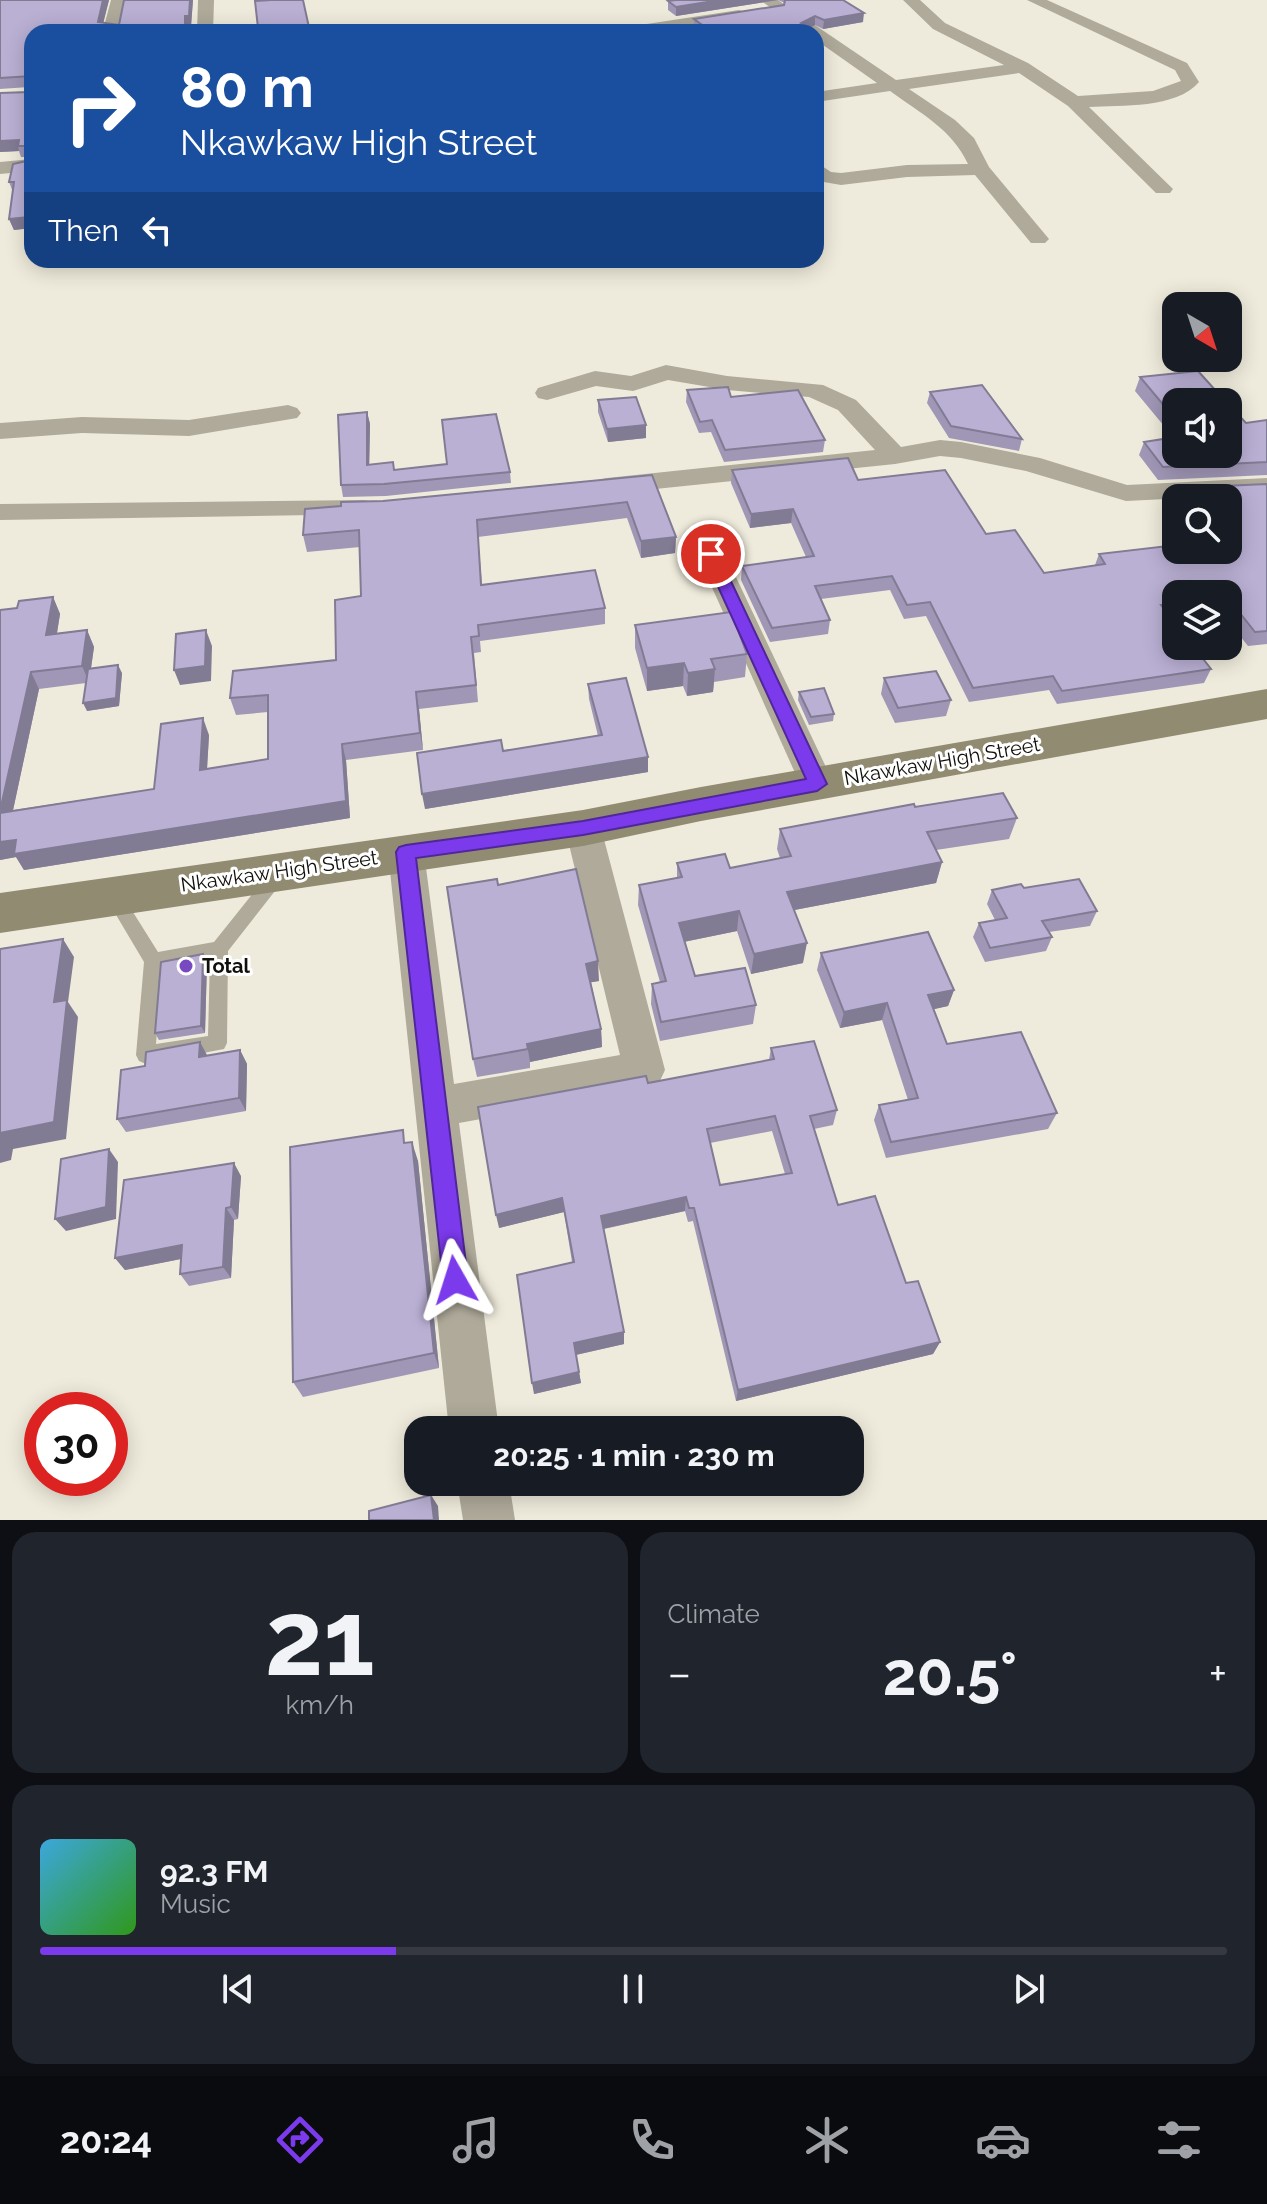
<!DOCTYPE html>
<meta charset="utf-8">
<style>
:root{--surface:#171b24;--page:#20242c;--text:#f1f3f6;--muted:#9ea1a6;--line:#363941;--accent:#7c3aed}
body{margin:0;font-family:Raleway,sans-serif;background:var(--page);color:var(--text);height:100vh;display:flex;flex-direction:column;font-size:30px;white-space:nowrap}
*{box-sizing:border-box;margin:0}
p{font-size:26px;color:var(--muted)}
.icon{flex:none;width:44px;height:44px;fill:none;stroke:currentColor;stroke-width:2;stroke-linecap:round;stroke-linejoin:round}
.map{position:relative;height:1520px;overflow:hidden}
.sheet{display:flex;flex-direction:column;gap:12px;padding:12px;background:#0d0f14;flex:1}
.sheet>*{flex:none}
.hud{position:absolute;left:24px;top:24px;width:800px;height:244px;border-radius:24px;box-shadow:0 4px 20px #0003;background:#1a4fa0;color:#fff;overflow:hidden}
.needle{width:52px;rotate:141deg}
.buttons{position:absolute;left:1162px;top:292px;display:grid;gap:16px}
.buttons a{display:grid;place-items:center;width:80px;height:80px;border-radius:16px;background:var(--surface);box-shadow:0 4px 20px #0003;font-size:40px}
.speed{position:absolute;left:24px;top:1392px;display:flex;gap:16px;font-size:40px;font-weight:700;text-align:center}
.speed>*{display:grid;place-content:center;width:104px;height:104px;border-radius:50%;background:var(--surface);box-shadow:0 4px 20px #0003;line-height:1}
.speed .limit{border:12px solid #d22;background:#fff;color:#111}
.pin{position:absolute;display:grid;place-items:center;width:68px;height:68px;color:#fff;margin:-34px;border:4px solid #fff;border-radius:50%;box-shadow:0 2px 8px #0007}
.me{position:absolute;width:88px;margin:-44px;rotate:354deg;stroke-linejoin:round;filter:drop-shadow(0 0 6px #0008)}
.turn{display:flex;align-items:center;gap:28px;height:168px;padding:0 24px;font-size:36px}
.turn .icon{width:104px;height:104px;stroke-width:2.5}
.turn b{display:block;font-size:56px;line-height:68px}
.then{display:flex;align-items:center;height:76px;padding:0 24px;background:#0003;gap:16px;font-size:30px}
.big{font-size:60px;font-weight:700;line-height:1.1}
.sheet .card{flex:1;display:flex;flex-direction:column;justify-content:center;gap:12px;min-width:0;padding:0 28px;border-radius:24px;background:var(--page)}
.sheet .dial{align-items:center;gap:0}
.dial b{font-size:104px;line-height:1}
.song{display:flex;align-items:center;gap:24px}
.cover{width:96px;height:96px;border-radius:12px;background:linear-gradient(135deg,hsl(200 70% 55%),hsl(110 70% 35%))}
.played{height:8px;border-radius:4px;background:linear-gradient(90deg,var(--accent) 30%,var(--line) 30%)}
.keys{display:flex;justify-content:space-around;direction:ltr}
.heat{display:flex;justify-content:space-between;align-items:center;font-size:44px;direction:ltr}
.sheet .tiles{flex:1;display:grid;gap:12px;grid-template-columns:1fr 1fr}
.card:last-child{grid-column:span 2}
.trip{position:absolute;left:404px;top:1416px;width:460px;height:80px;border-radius:24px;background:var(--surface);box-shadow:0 4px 20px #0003;font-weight:700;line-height:80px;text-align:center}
.tabs{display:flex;height:128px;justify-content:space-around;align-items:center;background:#090b0e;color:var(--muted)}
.tabs .icon{width:56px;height:56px}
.tabs .active{color:var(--accent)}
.tabs b{font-size:36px;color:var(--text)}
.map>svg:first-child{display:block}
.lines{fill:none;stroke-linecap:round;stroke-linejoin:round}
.service{fill:#afaa9a;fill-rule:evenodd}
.minor{fill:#afaa9a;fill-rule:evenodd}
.secondary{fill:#918b72;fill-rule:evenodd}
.wall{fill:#a097b6;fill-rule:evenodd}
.shaded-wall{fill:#827b94}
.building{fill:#bab0d4;stroke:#827b94;stroke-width:2;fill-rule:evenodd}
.route{fill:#7c3aed;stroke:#51269a;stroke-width:2}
.poi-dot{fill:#7949c1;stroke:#fff;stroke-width:3}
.labels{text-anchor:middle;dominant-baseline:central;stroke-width:6;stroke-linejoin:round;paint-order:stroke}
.street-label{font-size:20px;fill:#100f0a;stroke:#fff}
.poi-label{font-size:20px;font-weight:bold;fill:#100f0a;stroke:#fff;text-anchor:start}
</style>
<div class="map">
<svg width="1267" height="1520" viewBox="0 0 1267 1520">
<rect width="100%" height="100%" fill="#efebdc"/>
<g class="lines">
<path class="service" d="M276,870L282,872L285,877L282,882L228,951L227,1043L224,1049L146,1064L139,1061L136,1055L144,962L109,903L106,898L109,893L115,891L121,893L158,952L214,942L270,872ZM210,958L208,1036L156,1044L162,967Z"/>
<g class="minor">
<path d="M111,0H127L119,28L122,32L103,30Z"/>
<path d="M198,0H214L213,32H197Z"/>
<path d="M760,0H778L896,80L1004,65L933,29L903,0H920L945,23L1028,63L1078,96L1153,91L1181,81L1175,70L1027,0H1047L1187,63L1199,82C1176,109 1121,105 1089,107L1173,189L1170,193H1156L1068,106L1019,73L909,89L955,120L974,138L989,167L1049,239L1045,243H1031L975,175L907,177L841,185L818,181L816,162L831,172L841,173L907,165L968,164C952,129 920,113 890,91L816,102V92L877,83L816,40V32H805Z"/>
<path d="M739,10L745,12V18L658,32H619L627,27Z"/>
<path d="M32,159V171L0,174V162Z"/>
<path d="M666,365L727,376L823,385L856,400L901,447L940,440L961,442L1040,458L1127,485L1267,478V494L1126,501L1026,471L961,458L940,456L895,464L607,494L597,492L593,486L597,480L607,478L875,450L838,410L809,397L727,390L668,380L633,391L596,386L547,400L538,398L535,393L538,388L595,371L631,376Z"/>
<path d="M288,405L297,408L301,413L297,418L189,436L82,433L0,439V423L82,417L189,420Z"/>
<path d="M364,500L374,502L378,508L374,514L0,520V504Z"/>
<path d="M711,545L721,548L725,554L834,784L829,793L817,797L805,793L800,784L697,554L701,548Z"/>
<path d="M583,814L596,818L601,828L665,1070L659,1083L644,1089L459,1123L499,1430H449L388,852L393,842L406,838L419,842L424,852L454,1084L620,1055L565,828L570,818Z"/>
<path d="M457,1482H509L515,1520H463Z"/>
</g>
<path class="secondary" d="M1267,689V719L701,821L583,846L0,933V893L583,810L701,787Z"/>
</g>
<g class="wall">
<path d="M0,0H109L103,23L119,25L124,0H193L191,26H187L188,32H32V240L29,228L14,230L9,219L13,192L9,182L31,160V157H21L19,151L0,152L29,92V87L0,89Z"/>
<path d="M676,0H843L863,22L823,29L815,25L809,28L811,29V32H698L694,29V19L784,5L785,3L778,0L676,16L668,10V1Z"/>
<path d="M1140,377L1176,402V454L1246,423L1267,420V475L1158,480L1139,455L1144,442L1174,438L1135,391Z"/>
<path d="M687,390L731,397L825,440L823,452L724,462L711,432L699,433L686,402Z"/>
<path d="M930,392L1022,439L1019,451L949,438L927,403Z"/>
<path d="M598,400L646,425V438L608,442L598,412Z"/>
<path d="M367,412L370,424L369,465L394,470L510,472L511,483L386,496L343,497L341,485Z"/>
<path d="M732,470L858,480L986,534L1044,573L1095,565L1099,554L1228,550V498H1176V505L1174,502L1179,488L1267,484V644L1248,646L1228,621V594L1170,617L1211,669L1204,683L1057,704L1049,690L969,702L926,616L904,619L890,590L821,599L830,620L828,634L770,642L741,580L742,566L806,557L791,523L750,528L731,483Z"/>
<path d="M652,475L676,537L675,553L641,558L627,518L478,537L482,584L605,608V624L480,641L481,652L474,653L478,702L419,709L423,750L346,760L350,818L24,870L16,857L0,860V610L17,608L53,597L60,614L57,633L87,630L94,647L91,668L122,673L119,706L87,711L86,683L39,689L13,810L154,789L209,735L207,769L268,759V712L236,715L230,698L336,660L361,596L360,547L307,552L303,535L383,501Z"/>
<path d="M635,625L747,654L745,677L714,682L713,692L687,696L683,686L647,691L635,648Z"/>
<path d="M884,678L951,700L946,716L895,723L881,694Z"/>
<path d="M588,684L648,757V772L425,809L503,751L598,736L589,699Z"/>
<path d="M799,692L834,714L833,721L809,725L798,700Z"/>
<path d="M915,807L1017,818L1009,839L936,850L942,862L936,883L794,910L803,963L751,974L737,931L684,942L695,976L756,1005L753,1024L660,1041L651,1004L652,984L660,982L638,905L639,885L677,878V863L730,868L780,858L777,849L780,829Z"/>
<path d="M498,885L599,981L591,982L601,1029L602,1047L530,1062V1068L477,1077L473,1059Z"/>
<path d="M1024,888L1097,911L1090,926L1049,932L1052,937L1046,951L985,962L973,937L979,923L995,920L987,904L992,890Z"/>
<path d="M821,953L954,990L948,1006L933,1009L947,1044L1057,1113L1048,1129L886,1158L874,1120L879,1105L908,1100L882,1020L840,1028L817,970Z"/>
<path d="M203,954L207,962L205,1033L159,1040L155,1033Z"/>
<path d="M771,1048L837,1110L833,1125L814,1129L838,1205L906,1283L940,1342L933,1354L736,1401L693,1221L688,1222L685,1211L604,1229L624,1332V1344L576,1355L581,1383L534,1394L572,1262L564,1212L499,1228L648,1083L769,1060ZM772,1131L785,1174L720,1185L710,1143Z"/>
<path d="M240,1050L247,1064L246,1111L126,1132L117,1119L207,1056Z"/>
<path d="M407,1143L418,1161L439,1368L303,1397L293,1382Z"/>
<path d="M241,1176L238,1219L234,1220L231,1278L189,1286L180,1274L181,1259L125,1270L115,1258Z"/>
</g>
<g class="shaded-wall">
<path d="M103,0H109L101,32L98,22Z"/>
<path d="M190,0H193L191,26H187L188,32H185V16Z"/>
<path d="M720,0H778L676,16V7Z"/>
<path d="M864,13L863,22L823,29L824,20Z"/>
<path d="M815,16V25L806,30L811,29V32H794L801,23Z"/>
<path d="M760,29L759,32H740Z"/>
<path d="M19,140L18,146L19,151L0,152V141Z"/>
<path d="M28,217L32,228L14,230L9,219Z"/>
<path d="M367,412L370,424L369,477L367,465Z"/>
<path d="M646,425V438L608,442L607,429Z"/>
<path d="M793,509L791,523L750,528L751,514Z"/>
<path d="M676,537L675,553L641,558V541Z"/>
<path d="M53,597L60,614L54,651L46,635Z"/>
<path d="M1176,603V616L1155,619L1161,605Z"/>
<path d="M87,630L94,647L89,682L82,666Z"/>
<path d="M206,630L212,646L211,681L180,685L174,670Z"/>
<path d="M684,663L683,686L647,691V668Z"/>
<path d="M118,665L122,673L119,706L87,711L83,703Z"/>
<path d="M715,669L713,692L687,696L688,673Z"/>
<path d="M31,672L39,689L9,829L0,813Z"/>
<path d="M416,692L419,709L423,750L420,733Z"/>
<path d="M203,718L209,735L206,786L200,770Z"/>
<path d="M342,744L346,760L350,818L24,870L16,857L0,860V842Z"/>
<path d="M648,757V772L425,809L422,794Z"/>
<path d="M942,862L936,883L784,912L787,892Z"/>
<path d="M739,911L737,931L678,943L679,923Z"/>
<path d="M63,939L74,957L68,1002L78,1017L66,1139L13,1149L11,1160L0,1163V1133L54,1002Z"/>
<path d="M807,943L803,963L751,974L754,954Z"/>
<path d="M203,954L207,962L205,1033L201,1026Z"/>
<path d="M598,961L599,981L587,983L586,964Z"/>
<path d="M954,990L948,1006L922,1012L928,995Z"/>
<path d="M887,1003L882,1020L840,1028L844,1012Z"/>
<path d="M601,1029L602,1047L530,1062L527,1044Z"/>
<path d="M200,1042L207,1055L199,1057Z"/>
<path d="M240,1050L247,1064L246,1111L239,1098Z"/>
<path d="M412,1142L418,1161L439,1368L434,1353Z"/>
<path d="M109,1149L118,1162L116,1219L66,1231L55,1219Z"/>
<path d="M234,1163L241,1176L238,1219L231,1207Z"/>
<path d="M686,1197L685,1211L602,1229L601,1216Z"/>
<path d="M562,1198L564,1212L499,1228L496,1215Z"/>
<path d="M226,1208L234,1220L231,1278L223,1267Z"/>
<path d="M182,1245L191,1257L125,1270L115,1258Z"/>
<path d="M624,1332V1344L575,1355L574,1343Z"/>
<path d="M940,1342L933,1354L736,1401L738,1390Z"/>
<path d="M579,1372L581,1383L534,1394L532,1383Z"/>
<path d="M431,1495L438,1506L439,1520H434Z"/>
</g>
<g class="building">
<path d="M0,0H103L98,22L119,25L124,0H190L189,16H185V32H32V231L29,232L28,217L9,219L14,182H9L13,164L31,160L30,146H18L19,140L0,141V93L29,92L31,76L0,78Z"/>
<path d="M271,0H303L310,32H241V30L258,28L255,1Z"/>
<path d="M676,0H720L676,7L668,1Z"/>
<path d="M785,0H843L864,13L824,20L815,16L801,23L811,29L794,32H764L760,29L740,32H712L694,19L784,5Z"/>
<path d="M1198,371L1226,402H1176V420L1140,377Z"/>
<path d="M982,385L1022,439L951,426L930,392Z"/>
<path d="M728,387L731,397L798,390L825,440L725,450L712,420L700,422L687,390Z"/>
<path d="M636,397L646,425L607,429L598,400Z"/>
<path d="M1228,404L1246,423L1267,420V462L1163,467L1144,442L1176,437V454H1228Z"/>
<path d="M367,412V465L393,462L394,470L447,464L442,420L496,414L510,472L384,484L341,485L338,415Z"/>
<path d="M848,458L858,480L945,470L986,534L1015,530L1044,573L1105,564L1099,554L1176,545V550H1228V498H1187L1179,488L1267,484V631L1255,632L1228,598V594H1176V603L1161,605L1176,624V646H1193L1211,669L1062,691L1053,676L973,688L930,602L907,605L892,576L815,586L830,620L772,628L742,566L814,556L793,509L751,514L732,470Z"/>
<path d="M652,475L676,537L641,541L627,502L477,520L481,585L595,570L605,608L478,625L479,636L471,637L476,685L416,692L420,733L342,744L346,801L14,854L16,840L0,842V813L154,789L161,724L203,718L200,770L268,759V695L230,698L233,671L336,660L335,600L361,596L359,530L303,535L305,509L341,506V502L383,501Z"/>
<path d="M53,597L46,635L87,630L82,666L31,672L0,811V610L17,608L19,601Z"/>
<path d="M731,612L747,654L711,659L715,669L688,673L684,663L647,668L635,625Z"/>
<path d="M206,630L205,666L174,670L176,634Z"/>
<path d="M118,665L116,698L83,703L88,669Z"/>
<path d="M936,671L951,700L898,708L884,678Z"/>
<path d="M626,678L648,757L422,794L417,753L501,740L503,751L602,735L588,684Z"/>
<path d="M824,688L834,714L811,717L799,692Z"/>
<path d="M1003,793L1017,818L927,832L942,862L787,892L807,943L754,954L739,911L679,923L695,976L745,968L756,1005L661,1022L652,984L666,981L639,885L682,877L677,863L725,854L730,868L791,856L780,829L914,804L915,807Z"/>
<path d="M576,869L598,961L586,964L601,1029L527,1044L528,1049L473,1059L447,887L497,879L498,885Z"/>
<path d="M1079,879L1097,911L1042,921L1052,937L990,948L979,923L1007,918L992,890L1021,884L1024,888Z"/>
<path d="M928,932L954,990L928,995L947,1044L1021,1032L1057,1113L891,1142L879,1105L918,1098L887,1003L844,1012L821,953Z"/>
<path d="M63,939L54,1002L67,1000L54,1122L0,1133V949Z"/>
<path d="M203,954L201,1026L155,1033L161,962Z"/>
<path d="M814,1041L837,1110L810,1116L838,1205L875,1196L906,1283L918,1281L940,1342L738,1390L694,1208H689L686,1197L601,1216L624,1332L574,1343L579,1372L532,1383L517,1275L574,1262L562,1198L496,1215L478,1107L646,1076L648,1083L774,1059L771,1048ZM775,1116L792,1173L720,1185L707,1129Z"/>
<path d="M200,1042L199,1057L240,1050L239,1098L117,1119L121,1070L145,1066L146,1052Z"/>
<path d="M403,1130L404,1143L412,1142L434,1353L293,1382L290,1147Z"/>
<path d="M109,1149L106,1207L55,1219L61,1159Z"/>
<path d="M234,1163L231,1207L226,1208L223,1267L180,1274L182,1245L115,1258L124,1180Z"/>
<path d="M431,1495L434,1520H369V1511Z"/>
</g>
<path class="route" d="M711,549L718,554L827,784L817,791L583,835L416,858L468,1280L464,1289L455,1293L447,1289L443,1280L396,852L399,847L406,845L583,821L806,779L703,554Z"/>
<circle class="poi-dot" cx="186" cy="966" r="8"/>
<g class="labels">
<g class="street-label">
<text transform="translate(942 761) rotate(-10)">Nkawkaw High Street</text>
<text transform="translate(279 871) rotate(-8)">Nkawkaw High Street</text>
</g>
<g class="poi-label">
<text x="202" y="966">Total</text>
</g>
</g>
</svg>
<div class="buttons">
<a><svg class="needle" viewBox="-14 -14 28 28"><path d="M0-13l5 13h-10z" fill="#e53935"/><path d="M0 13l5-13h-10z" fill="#9ea1a6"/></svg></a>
<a><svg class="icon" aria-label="sound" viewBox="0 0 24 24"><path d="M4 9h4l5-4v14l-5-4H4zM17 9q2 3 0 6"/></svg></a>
<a><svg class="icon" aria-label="search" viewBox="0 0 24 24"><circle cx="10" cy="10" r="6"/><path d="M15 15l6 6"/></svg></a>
<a><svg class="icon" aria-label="layers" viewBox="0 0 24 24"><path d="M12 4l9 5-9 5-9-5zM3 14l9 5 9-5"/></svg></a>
</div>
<div class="speed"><div class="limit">30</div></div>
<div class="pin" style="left:711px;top:554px;background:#d93025"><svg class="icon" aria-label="arrive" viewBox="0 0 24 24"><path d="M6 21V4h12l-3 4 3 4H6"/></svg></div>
<svg class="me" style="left:455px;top:1280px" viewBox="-20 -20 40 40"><path d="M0-17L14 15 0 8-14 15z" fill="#7c3aed" stroke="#fff" stroke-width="4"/></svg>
<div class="trip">20:25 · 1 min · 230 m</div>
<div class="hud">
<div class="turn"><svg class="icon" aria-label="right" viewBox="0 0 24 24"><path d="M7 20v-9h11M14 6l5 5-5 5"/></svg><div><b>80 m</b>Nkawkaw High Street</div></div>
<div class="then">Then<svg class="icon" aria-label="left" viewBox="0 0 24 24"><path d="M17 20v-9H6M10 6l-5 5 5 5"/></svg></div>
</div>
</div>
<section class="sheet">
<div class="tiles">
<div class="card dial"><b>21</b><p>km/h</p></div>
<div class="card"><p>Climate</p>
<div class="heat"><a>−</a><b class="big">20.5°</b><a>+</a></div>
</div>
<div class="card">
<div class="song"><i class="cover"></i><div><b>92.3 FM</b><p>Music</p></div></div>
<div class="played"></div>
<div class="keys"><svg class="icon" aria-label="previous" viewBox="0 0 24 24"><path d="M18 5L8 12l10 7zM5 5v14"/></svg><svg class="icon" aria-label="pause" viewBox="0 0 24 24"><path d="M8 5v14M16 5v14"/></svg><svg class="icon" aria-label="next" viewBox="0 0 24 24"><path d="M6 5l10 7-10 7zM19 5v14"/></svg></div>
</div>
</div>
</section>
<nav class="tabs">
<b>20:24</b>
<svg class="icon active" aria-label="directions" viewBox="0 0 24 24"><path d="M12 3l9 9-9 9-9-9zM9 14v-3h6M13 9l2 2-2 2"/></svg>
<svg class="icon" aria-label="music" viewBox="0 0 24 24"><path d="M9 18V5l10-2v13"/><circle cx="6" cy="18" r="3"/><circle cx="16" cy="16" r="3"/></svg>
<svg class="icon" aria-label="phone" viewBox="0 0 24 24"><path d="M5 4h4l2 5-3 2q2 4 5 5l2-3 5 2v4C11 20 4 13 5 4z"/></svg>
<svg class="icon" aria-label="climate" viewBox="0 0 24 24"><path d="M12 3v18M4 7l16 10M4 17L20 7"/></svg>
<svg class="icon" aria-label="car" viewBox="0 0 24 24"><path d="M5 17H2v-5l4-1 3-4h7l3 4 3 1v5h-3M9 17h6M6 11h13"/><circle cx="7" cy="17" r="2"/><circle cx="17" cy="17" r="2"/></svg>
<svg class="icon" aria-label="filters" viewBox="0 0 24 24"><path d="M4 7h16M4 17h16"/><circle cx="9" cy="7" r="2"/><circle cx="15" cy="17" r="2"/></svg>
</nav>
